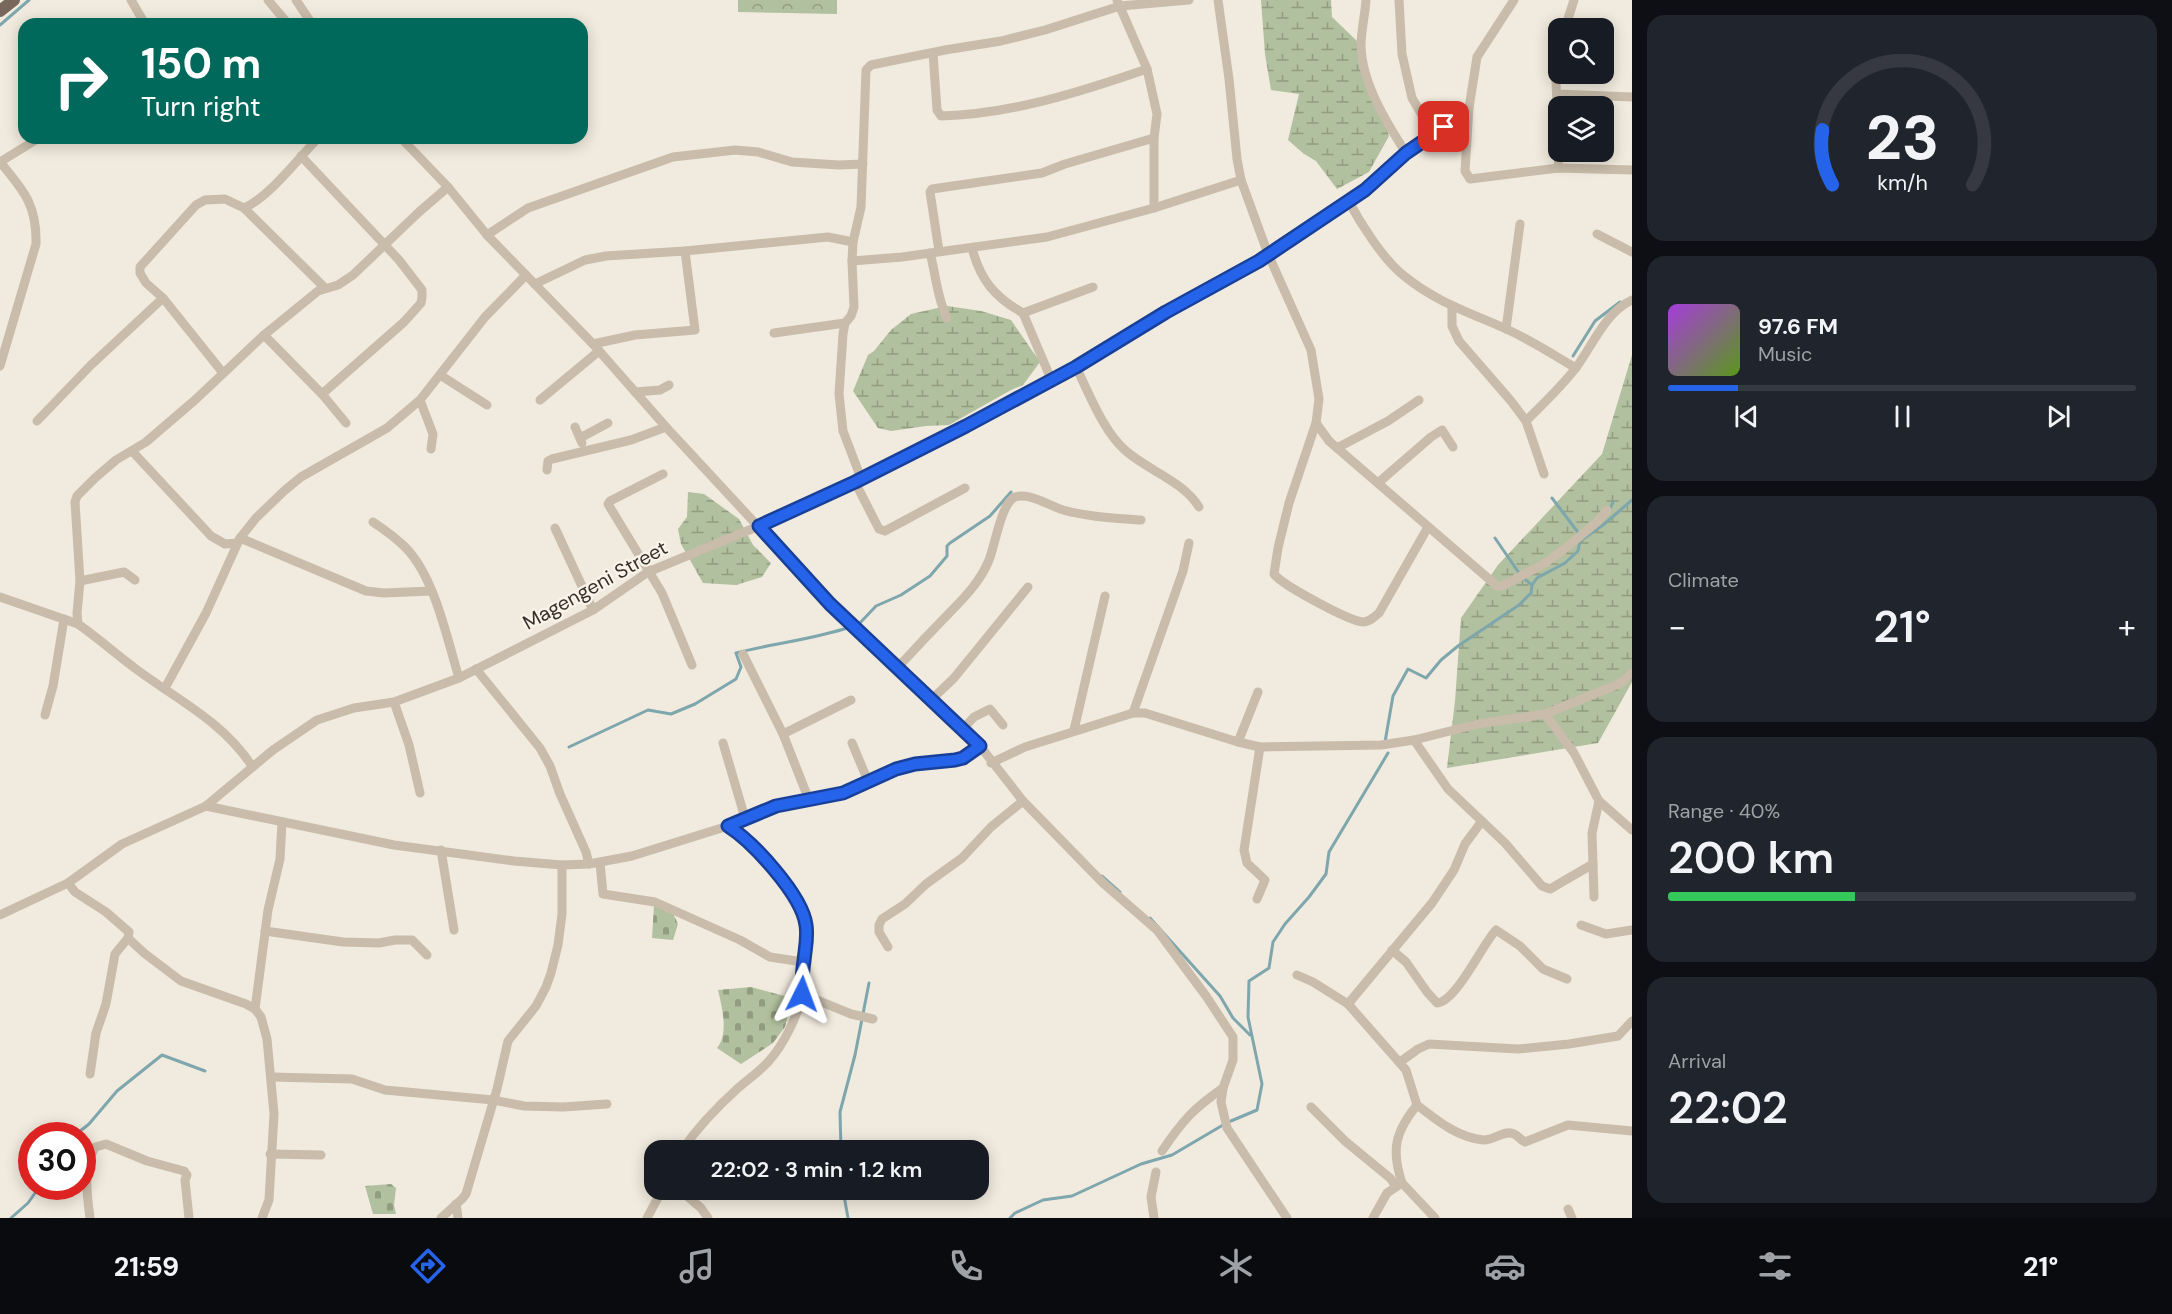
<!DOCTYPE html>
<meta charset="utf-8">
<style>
:root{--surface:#171b24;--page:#20242c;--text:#f1f3f6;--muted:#9ea1a6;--line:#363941;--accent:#2563eb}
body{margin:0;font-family:"DM Sans",sans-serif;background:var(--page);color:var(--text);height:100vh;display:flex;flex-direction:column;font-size:22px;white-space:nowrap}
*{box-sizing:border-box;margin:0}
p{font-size:20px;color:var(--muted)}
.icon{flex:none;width:33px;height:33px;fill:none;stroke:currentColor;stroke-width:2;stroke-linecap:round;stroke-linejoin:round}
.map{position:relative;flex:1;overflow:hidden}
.side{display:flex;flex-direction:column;gap:15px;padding:15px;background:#0d0f14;width:540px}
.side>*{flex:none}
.guide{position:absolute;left:18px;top:18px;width:570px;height:126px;border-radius:18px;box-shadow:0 3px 15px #0003;background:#00695c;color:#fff;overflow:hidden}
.buttons{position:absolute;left:1548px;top:18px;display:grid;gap:12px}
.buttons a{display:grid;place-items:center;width:66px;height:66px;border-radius:12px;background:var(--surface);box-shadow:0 3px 15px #0003;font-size:30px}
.speed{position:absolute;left:18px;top:1122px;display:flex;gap:12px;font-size:30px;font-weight:700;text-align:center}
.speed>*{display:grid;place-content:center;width:78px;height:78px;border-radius:50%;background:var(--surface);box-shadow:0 3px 15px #0003;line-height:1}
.speed .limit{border:9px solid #d22;background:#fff;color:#111}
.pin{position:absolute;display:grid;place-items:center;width:51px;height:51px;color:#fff;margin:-26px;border-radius:12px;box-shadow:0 3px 9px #0006}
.me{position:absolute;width:66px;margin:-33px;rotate:3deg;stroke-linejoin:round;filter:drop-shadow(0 0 4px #0008)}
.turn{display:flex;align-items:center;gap:21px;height:126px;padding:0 24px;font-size:27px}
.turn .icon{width:78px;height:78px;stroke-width:2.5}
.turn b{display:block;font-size:42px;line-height:51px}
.big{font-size:45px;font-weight:600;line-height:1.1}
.side .card{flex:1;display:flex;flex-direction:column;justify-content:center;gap:9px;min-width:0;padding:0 21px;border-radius:18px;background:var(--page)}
.side .dial{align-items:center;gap:0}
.dial svg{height:156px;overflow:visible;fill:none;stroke:var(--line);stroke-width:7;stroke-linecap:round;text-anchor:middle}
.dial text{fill:var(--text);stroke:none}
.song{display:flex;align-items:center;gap:18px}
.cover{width:72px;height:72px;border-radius:9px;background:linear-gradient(135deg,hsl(280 70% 55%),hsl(90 70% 35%))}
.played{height:6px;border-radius:3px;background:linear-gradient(90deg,var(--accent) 15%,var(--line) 15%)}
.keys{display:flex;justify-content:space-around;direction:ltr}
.heat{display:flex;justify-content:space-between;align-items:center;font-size:33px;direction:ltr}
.charge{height:9px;border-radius:4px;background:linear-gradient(90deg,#34c759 40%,var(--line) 0)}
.trip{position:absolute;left:644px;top:1140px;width:345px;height:60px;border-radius:18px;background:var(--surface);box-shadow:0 3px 15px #0003;font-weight:600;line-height:60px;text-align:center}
.tabs{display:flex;height:96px;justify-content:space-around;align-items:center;background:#090b0e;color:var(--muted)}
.tabs .icon{width:42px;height:42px}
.tabs .current{color:var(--accent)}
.tabs b{font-size:27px;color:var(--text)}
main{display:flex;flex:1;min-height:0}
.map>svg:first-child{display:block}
.wetland{fill:url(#wetland-marsh)}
.cemetery{fill:url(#cemetery-stones)}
.park{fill:url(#park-crowns)}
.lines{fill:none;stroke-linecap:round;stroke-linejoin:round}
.stream{stroke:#7ea6ad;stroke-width:3}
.minor{stroke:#c9bcaa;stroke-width:9}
.major{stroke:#78685b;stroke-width:12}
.route-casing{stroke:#184099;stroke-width:15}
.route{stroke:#2563eb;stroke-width:10}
.labels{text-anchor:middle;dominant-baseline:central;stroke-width:4.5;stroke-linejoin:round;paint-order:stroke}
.street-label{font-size:20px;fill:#372f29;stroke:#f9f4ea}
</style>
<main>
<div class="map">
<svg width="1632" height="1218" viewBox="0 0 1632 1218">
<defs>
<pattern id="wetland-marsh" width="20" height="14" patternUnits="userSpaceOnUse" patternTransform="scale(1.5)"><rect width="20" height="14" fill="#b1c09e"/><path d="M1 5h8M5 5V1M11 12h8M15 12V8" fill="none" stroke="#919c81"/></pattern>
<pattern id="cemetery-stones" width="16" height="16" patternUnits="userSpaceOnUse" patternTransform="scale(1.5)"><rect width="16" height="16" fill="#b1c09e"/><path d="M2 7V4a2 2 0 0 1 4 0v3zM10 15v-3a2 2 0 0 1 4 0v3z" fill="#919c81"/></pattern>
<pattern id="park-crowns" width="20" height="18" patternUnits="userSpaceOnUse" patternTransform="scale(1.5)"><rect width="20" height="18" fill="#b1c09e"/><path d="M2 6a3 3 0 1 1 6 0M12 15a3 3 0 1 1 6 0" fill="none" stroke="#919c81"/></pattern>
</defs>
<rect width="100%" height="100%" fill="#f1eade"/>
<g class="wetland">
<path d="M1261,0H1331L1332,17L1358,42L1389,136L1369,172L1337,189L1316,161L1304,154L1288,140L1299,94L1271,90L1265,54Z"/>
<path d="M947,306L981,311L1011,320L1040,362L1023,385L1011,390L949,425L926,426L891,431L878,428L853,391L868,355L874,351L891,330L911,314Z"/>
<path d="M1632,355V682L1598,743L1447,768L1455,701L1461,618L1498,565L1602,454Z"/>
<path d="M688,492L704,494L739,519L753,545L771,563L762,577L736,585L703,583L681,544L678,529L687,517Z"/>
</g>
<g class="cemetery">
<path d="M654,905L670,907L678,924L673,940L652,938Z"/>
<path d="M751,987L792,998L785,1027L773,1043L741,1064L717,1048C729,1034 722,1007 718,990Z"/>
<path d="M391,1184L396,1188L394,1205L396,1214H373L365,1186Z"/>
</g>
<path class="park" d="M738,0H837V14L738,12Z"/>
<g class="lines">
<g class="stream">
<path d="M0,25L29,0"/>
<path d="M1573,356L1595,321L1620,302"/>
<path d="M1552,498L1580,535"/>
<path d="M1609,511L1613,502"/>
<path d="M1495,538L1521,576L1532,585"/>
<path d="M859,624L876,606L901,595L930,576L947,556V546L950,543L990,516L1011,492"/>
<path d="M1385,742L1393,696L1408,669L1426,678L1441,660L1458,646L1519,605L1531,593L1532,585L1537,578L1565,563L1578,551L1580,541L1603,525L1632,500"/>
<path d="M569,747L648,710L671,714L695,704L736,679L741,667L736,653C774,643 812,640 850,627"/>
<path d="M1102,876L1120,892"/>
<path d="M1150,918L1220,996L1233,1018L1250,1035"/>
<path d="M1231,1121L1257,1110L1262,1084L1248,1017L1249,981L1269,968L1273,942L1285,924L1309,897L1326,874L1329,852L1388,753"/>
<path d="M74,1136L89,1124L117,1091L162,1055L205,1071"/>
<path d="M841,1150L840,1112L855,1055L869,983"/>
<path d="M843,1190L848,1218"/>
<path d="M11,1218L28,1203L40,1186"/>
<path d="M1010,1218L1015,1213L1043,1200L1072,1196L1141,1164L1172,1155L1223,1125"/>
</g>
<g class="minor">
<path d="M131,0L145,24"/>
<path d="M268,0L288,24"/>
<path d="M296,0L312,24"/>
<path d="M1117,0L1147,69L1157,114L1154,138V208"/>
<path d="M1218,0L1229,79L1237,159L1241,180L1268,254L1311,350L1319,399L1316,423L1289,503L1278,548L1274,574C1282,585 1349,621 1363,622C1370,622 1374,617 1379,613L1428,527"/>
<path d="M1366,0C1365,15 1361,31 1361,46C1362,84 1387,123 1406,153"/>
<path d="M1399,0L1402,54L1412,98L1433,134"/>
<path d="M1565,28L1574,0"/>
<path d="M1558,47L1555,63L1558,122"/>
<path d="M933,53L937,110L941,116C1012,114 1080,92 1147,69"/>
<path d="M1557,94L1632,97"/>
<path d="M1469,108L1465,171L1470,179L1558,168L1632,170"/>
<path d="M401,138L448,187L487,235L593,344L666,427L830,604L980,746L1023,801L1103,883L1157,930L1206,996L1233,1037V1060L1223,1088L1221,1102L1227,1128L1287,1218"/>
<path d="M301,156L399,260L422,290V297L421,303L404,322L322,394"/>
<path d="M0,162C24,191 37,205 36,244L0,366"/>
<path d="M0,162L39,138"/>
<path d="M1558,168L1559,152"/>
<path d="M1349,202C1361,224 1383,259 1403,275C1434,301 1468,312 1504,328C1529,339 1552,354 1576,368"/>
<path d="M244,208L325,288"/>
<path d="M1597,234L1632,252"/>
<path d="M487,235L528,208L673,157L735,150L758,152L792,162L839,165L863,164"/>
<path d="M972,248C980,279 994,297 1023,313L1093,287"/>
<path d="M939,251L930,192L932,189L1042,173L1065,164L1154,138"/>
<path d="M930,253C936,275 937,298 947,318"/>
<path d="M852,261L902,257L1047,237L1154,208L1241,180"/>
<path d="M535,284L585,260L606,256L685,251L828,237L853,242"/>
<path d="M1452,307V326L1459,341L1511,401L1526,421L1544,474"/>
<path d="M1023,313L1051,379"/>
<path d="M1506,329L1520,224"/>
<path d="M774,333L845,323"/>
<path d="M264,335L322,394L346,423"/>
<path d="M593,344L635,335L695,330L685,251"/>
<path d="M1076,367C1089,393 1103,431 1126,451C1149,471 1183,481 1199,507"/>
<path d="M223,373L163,298L146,283L140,273V267L196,205L205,200L225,199L244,208C269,197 299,158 318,138"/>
<path d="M440,375L487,405"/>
<path d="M635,392L660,390L669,385"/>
<path d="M420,400L433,434L431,449"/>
<path d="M540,400L599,351"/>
<path d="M37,421L91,365L163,298"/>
<path d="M1526,421C1543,404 1560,388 1575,369C1592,347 1605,312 1632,300"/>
<path d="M1316,423L1329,441L1497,586H1502L1542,565L1562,551L1597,522L1607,510"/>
<path d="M575,427L582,443"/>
<path d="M580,438L608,423"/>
<path d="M1337,448L1388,421L1419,400"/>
<path d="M132,451L211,536L225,544L237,543"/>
<path d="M547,470L548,461L552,459L631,440L666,427"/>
<path d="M663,474L610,501L608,504L662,593L692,665"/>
<path d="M861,478L843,431L839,394L843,334L845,323L851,316L854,307L852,261L853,242L861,207L866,70L871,65L945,50L1001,41L1045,30L1120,6L1189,0"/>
<path d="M855,482L879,529L885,531L965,488"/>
<path d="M1378,483L1431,437L1442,430L1453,447"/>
<path d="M373,522C385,530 396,538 406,548C435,578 447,639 459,678"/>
<path d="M555,528L593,610"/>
<path d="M240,538L366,591L384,593L431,591"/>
<path d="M80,581L124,572L135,580"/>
<path d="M0,597L78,624"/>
<path d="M743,654L783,734L809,800"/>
<path d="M897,668C909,656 920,643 932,631C952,609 978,588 989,560C995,546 1001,503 1015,497C1029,492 1050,506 1063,510C1088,517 1115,518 1141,520"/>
<path d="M476,669L540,748L550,766L560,794L586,852L589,864"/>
<path d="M165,688L206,613L240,538L256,518L284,491L301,477L387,428L420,400L485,317L526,275"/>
<path d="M931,700L954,678L1028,587"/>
<path d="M394,702L409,745L420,793"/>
<path d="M1133,713L1183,571L1189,543"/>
<path d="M1545,714L1574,753L1599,801L1632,830"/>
<path d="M45,715L53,686L64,619"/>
<path d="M962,730L974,717L990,709L1003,725"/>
<path d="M1074,730L1105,596"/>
<path d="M783,734L851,700"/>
<path d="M1414,740L1448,789L1505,843L1542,886L1550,889L1593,864"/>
<path d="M1238,742L1258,692"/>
<path d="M723,743L745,818"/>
<path d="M852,743L868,781"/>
<path d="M991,763L1025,747L1133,713H1145L1238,742L1260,747L1381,745L1414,740L1478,724L1545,714L1621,683L1632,673"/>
<path d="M252,766C222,721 179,701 136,669C117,655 98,638 78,624L77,613L80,581L75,502L77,496L95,478L116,460L146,442L195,400L264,335L318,291L338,285L353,275L419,212L448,187"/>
<path d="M206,806L394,845L514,861L562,865L589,864L632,856L728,826L776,806L843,793L896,769L915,764L955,761L980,746"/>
<path d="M441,850L454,930"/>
<path d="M600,863L603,894L655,902L740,940L770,957L803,962"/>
<path d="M68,883L75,892L106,912L129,932L128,938L115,954L106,1004L96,1033L90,1074"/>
<path d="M1594,897L1592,833L1599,801"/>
<path d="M1257,899L1265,880L1247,863L1244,850L1260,747"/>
<path d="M0,915L68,883L122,844L206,806L273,750L317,720L354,708L394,702L459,678L593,610L648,572L759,526L855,482L1076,367L1166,313L1259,261L1365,190L1406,153L1466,111L1469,108L1477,57L1514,0"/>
<path d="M1581,925L1606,934L1632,930"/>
<path d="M265,931L343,942L379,943L395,940H412L427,955"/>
<path d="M128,938L144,953L181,981L246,1004L255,1009L261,1017L267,1039L274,1114L269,1200L262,1218"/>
<path d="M888,947L879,932V925L882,919L905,904L926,884L962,858L991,827L1023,801"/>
<path d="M1392,950L1406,962L1427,992L1437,1003C1456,1002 1482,945 1496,930L1520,946L1543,969L1567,979"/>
<path d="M1297,975L1313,982L1348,1004L1406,1070L1417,1105C1395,1132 1391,1150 1402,1183"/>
<path d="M802,994L851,1014L873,1019"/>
<path d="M1348,1004L1432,903L1454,870L1465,844L1482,821"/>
<path d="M255,1009L268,910L280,859L282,822"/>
<path d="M1400,1062L1418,1049L1429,1044L1518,1049L1569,1044L1618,1036L1632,1021"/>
<path d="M271,1077L352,1079L385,1090L493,1100L524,1106L563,1107L607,1104"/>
<path d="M1417,1105C1437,1120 1456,1137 1483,1140C1493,1141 1505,1129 1514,1134C1519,1136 1520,1140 1525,1142L1568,1125L1632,1131"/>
<path d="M1311,1107L1345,1141L1390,1178L1396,1186"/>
<path d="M682,1150C698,1127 716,1108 737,1089C747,1080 759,1072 768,1062C783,1046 799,1014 802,993C803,982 802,971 804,961C806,941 808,926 801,907C793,885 748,838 728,826"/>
<path d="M1162,1151C1183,1120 1193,1109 1223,1088"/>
<path d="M270,1154L321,1155"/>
<path d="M680,1190L701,1208L708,1218"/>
<path d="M456,1204L458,1218"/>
<path d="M1568,1209L1572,1218"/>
<path d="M90,1218C87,1194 83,1170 95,1147L106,1144L147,1161L184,1171L187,1175L185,1180L189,1218"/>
<path d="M441,1218L462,1199L466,1194L497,1089L508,1041L536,1006L546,987L551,973L558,945L562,914V865"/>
<path d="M647,1218L662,1190"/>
<path d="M1154,1218L1151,1197L1156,1172"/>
<path d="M1373,1218L1387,1193L1402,1183L1435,1218"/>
</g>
<path class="major" d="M0,11L14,0"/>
</g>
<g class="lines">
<g class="route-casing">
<path id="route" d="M802,994C802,983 802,972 804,961C805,949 808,938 806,925C802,895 753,842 728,826L776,806L843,793L896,769L915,764L955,760L963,758L980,746L830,604L759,526L855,482L966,426L1076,367L1166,312L1259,261L1365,190L1406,153L1444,127"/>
</g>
<use href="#route" class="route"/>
</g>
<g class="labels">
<g class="street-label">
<text transform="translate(595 585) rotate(-29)">Magengeni Street</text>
</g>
</g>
</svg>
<div class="buttons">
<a><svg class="icon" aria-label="search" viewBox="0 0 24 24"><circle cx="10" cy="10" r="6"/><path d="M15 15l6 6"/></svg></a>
<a><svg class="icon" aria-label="layers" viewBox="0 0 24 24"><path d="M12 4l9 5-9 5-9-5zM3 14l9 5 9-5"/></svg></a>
</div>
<div class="speed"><div class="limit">30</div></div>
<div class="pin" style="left:1444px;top:127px;background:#d93025"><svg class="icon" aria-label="arrive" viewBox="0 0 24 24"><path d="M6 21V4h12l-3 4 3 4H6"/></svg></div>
<svg class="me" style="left:802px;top:994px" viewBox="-20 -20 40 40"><path d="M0-17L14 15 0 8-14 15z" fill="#2563eb" stroke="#fff" stroke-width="4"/></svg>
<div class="trip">22:02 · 3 min · 1.2 km</div>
<div class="guide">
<div class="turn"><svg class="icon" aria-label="right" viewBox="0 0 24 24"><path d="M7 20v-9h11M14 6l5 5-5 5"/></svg><div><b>150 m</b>Turn right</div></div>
</div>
</div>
<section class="side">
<div class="card dial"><svg viewBox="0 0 100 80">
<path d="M14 69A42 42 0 1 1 86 69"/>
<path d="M14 69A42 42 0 0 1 9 41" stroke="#2563eb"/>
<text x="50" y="56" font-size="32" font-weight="700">23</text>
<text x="50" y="72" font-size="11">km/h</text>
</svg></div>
<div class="card">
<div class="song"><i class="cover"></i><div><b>97.6 FM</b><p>Music</p></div></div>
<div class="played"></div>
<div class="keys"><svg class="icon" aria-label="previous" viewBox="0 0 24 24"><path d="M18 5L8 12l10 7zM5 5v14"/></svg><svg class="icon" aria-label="pause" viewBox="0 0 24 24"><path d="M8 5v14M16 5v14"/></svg><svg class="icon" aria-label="next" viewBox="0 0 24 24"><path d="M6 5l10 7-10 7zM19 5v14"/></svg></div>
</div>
<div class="card"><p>Climate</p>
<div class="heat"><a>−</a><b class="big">21°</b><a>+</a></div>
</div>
<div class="card"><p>Range · 40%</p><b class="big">200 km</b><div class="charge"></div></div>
<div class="card"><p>Arrival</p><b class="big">22:02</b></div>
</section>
</main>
<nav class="tabs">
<b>21:59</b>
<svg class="icon current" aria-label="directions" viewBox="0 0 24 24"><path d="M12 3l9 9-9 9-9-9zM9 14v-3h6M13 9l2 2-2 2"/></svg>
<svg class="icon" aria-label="music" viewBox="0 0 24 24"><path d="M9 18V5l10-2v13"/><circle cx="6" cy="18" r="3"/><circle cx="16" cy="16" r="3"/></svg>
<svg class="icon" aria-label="phone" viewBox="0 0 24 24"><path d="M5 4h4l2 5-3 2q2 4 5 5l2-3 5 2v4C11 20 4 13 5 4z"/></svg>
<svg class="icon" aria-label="climate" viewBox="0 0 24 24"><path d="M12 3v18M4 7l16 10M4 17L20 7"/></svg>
<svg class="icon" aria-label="car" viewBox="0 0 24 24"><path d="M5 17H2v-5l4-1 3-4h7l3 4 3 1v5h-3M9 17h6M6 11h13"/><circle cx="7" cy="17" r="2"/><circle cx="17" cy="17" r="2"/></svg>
<svg class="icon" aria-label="filters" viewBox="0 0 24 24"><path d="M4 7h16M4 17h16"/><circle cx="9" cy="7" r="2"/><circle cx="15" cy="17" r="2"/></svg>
<b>21°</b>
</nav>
